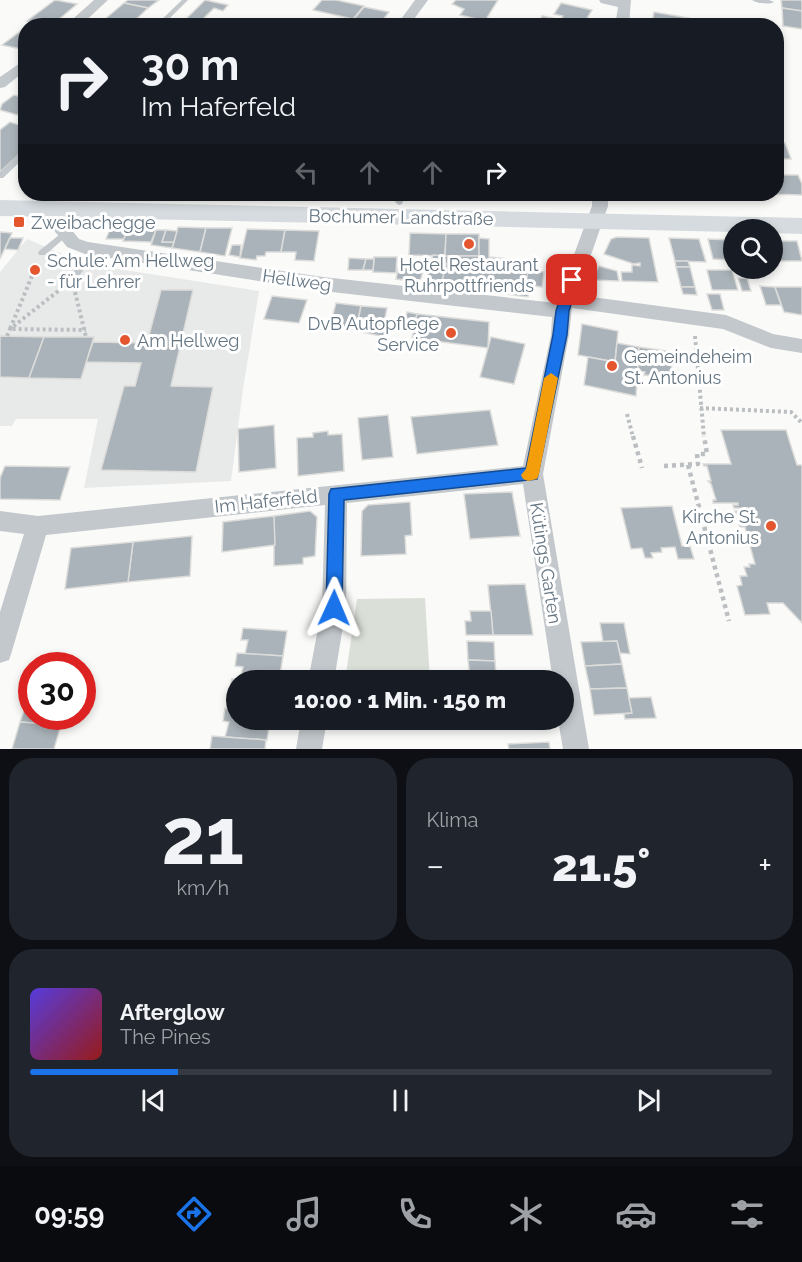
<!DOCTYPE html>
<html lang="de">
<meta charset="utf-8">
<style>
:root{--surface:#171b24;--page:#20242c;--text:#f1f3f6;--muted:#9ea1a6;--line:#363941;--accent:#1a73e8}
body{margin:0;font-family:Raleway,sans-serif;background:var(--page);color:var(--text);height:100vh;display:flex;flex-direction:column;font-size:22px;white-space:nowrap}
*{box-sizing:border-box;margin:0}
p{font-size:20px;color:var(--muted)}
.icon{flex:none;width:33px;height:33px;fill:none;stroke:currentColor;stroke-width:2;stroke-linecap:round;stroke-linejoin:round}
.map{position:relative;height:749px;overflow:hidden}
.sheet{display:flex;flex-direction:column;gap:9px;padding:9px;background:#0d0f14;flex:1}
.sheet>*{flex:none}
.guide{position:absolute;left:18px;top:18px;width:766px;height:183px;border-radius:24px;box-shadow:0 3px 9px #0003;background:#171b24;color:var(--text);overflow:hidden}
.fabs{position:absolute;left:723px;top:219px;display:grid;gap:12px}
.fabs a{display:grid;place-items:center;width:60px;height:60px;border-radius:50%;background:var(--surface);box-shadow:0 3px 9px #0003;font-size:30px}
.speed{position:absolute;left:18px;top:652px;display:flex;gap:12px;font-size:30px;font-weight:700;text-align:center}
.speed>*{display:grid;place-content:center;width:78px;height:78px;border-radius:50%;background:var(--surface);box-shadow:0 3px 9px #0003;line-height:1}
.speed .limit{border:9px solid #d22;background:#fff;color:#111}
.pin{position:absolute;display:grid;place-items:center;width:51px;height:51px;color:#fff;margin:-26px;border-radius:12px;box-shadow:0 3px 9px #0006}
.me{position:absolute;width:66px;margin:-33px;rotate:1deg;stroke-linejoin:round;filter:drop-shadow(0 0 4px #0008)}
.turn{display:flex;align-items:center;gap:21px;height:126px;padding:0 24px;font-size:27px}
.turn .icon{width:78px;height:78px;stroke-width:2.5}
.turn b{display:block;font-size:42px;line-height:51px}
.lanes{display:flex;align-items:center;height:57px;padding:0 24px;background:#0003;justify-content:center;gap:30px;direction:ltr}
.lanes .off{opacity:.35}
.big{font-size:45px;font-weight:800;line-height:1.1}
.sheet .widget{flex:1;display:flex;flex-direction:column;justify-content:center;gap:9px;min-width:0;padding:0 21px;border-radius:24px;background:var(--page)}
.sheet .dial{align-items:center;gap:0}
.dial b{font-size:78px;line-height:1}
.song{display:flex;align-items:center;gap:18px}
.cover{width:72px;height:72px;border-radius:9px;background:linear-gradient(135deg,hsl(250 70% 55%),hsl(0 70% 35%))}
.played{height:6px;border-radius:3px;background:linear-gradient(90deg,var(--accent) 20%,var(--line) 20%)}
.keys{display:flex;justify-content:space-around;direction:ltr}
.heat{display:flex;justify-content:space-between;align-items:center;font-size:33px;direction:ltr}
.sheet .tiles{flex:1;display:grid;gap:9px;grid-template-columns:1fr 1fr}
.widget:last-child{grid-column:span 2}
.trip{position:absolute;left:226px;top:670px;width:348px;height:60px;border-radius:30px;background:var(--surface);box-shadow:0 3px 9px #0003;font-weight:800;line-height:60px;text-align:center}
.menu{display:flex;height:96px;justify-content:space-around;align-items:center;background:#090b0e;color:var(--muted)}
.menu .icon{width:42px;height:42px}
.menu .selected{color:var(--accent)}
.menu b{font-size:27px;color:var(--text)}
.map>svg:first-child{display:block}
.built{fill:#e8e9e9}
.green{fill:#dadfd7}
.building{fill:#aab3b9;stroke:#dcdcda;stroke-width:1.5}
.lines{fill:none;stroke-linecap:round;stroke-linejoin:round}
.path-far1{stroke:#bbbfc2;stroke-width:4;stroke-dasharray:3 3;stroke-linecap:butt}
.path{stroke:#bbbfc2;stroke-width:4.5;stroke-dasharray:4 4;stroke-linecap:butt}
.service{fill:#c3c8cc;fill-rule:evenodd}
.minor{fill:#c3c8cc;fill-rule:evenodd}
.secondary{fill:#d6dbdf;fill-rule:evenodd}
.route{fill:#1a73e8;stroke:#114b97;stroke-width:1.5}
.slow{fill:#f59e0b}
.poi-dot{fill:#e4572e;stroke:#fff;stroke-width:2}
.labels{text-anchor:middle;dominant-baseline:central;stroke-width:6;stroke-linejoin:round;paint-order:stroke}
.street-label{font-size:18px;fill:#657683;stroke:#fff}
.poi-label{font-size:18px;fill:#657683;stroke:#fff;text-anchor:start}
</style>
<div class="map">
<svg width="802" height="749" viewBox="0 0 802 749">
<rect width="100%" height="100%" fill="#fafaf8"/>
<path class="built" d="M27,239L86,264L259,291L243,389L231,481L84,488L98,419H16L12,426H0V272Z"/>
<path class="green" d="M425,598L430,681H345L357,599Z"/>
<g class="building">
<path d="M55,0L77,4L51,26L27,21Z"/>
<path d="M128,0H159L148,8L124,3Z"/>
<path d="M205,0L228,5L223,11L214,8L203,19L206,20L202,24L185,20Z"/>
<path d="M322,0H336L364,6L353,19L313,10Z"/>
<path d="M456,0H498L485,21L460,15L464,9L452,4Z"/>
<path d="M781,0H802V11L782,8Z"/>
<path d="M124,3L148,8L129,26L104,20Z"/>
<path d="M561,3L592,10L586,20L577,19L575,23L586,26H539L542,16L561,20L563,16L554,14Z"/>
<path d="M364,7L389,12L378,26L353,20Z"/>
<path d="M782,8L802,11V29L783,26Z"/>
<path d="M654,12L694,19L693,26L652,24Z"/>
<path d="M694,19L733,25V26H693Z"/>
<path d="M26,27V46L21,49L2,45Z"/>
<path d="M14,95L26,98V108L17,115L0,110L2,104Z"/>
<path d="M10,122L26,127V148L0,172V130Z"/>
<path d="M777,143H785L791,159H777Z"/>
<path d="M777,175H798L802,184V195L766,194H777Z"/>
<path d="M111,227L128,228L124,239H106Z"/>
<path d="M178,227L206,228L200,252L172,248Z"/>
<path d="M206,228H232L225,256L200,252Z"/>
<path d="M128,229L156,230L151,242L123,241Z"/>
<path d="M247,229L285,230L281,252H266L265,256H257L256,260L240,258Z"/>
<path d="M156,230H166L162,242H174L172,248L151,245Z"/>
<path d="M166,230L177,231L174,242H162Z"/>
<path d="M285,230L319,231L314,261L295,260L296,252H281Z"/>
<path d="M0,232L12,233L0,259Z"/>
<path d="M410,233L446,234L445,256L409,255Z"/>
<path d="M446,234H479V256H445Z"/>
<path d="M617,237L649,238L658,282L622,281L621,272H632V265L640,266V263L634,264L604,254L611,239Z"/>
<path d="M10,238H23L18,250L5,249Z"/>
<path d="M479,238L489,239V257L530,261L526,285H530L528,297L441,285L446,264L444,256H479Z"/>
<path d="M669,238L699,239L706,262L675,261Z"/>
<path d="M708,239L734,240V260L713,259Z"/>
<path d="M772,241H797L802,261H772Z"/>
<path d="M232,245H241L240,257L229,255Z"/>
<path d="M433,255L444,256L445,264L431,262Z"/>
<path d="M374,257H397L396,273L373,272Z"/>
<path d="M349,258L366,259L363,270H348Z"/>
<path d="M366,259H374L373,270H363Z"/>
<path d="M675,261H688L690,267H676Z"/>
<path d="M431,262L446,264L441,285L426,283Z"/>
<path d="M399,265L424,267L420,282L396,279Z"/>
<path d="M599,266L617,271L619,281L592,280Z"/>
<path d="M676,267H690L695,287H681Z"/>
<path d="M528,270L544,272L542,287L526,285Z"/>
<path d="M707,270H732L738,290H712Z"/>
<path d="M738,278H747L751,291H742Z"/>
<path d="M760,286L775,287L781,305H766Z"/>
<path d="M681,287H695L697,295L683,294Z"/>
<path d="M775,287H802V315L784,312Z"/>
<path d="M161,290H193L171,386L213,387L196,472L101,470L124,386H135L141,363L86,362L93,342L147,343Z"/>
<path d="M707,294H720L724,310H712Z"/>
<path d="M272,296L307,300L299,323L264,319Z"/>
<path d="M336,303L361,306L356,329L330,326Z"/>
<path d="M361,306L387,308L385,318H390L386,337L356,331Z"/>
<path d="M407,312L417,314L414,328L404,327Z"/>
<path d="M417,314L489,322L488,348L412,338Z"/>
<path d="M582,324L618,331L615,362L578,355Z"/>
<path d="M0,336L44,337L29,378L0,377Z"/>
<path d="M44,337H94L81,379L29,378Z"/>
<path d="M491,337L525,344L514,384L480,377Z"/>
<path d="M617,343L639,347L636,396L584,385L588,357L615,362Z"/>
<path d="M639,347L672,352L671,378L644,375L645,372L638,371Z"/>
<path d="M490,410L498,445L417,454L411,417Z"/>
<path d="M388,415L393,457L362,460L358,418Z"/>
<path d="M274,425L276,468L239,472L238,429Z"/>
<path d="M721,430H786L797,465H802V623L783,603H767L770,614L745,615L737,586L742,585L740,576H747L744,567H750L749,564H755L750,546H745L744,543H749L745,527H740L739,525H744L743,522H738L737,519L742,520L740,513H736L735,511H740L739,508H734L733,505H738V503H713V500H716L711,484L708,481H711L707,466H704L703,464H731Z"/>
<path d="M328,431V435L342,434L344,471L298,476L297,438L313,437V433Z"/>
<path d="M5,466L70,467L60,500L0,499V478Z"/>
<path d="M512,492L520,536L470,539L464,494Z"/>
<path d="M410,502L412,535L405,536L406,554L361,556L362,511L368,505Z"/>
<path d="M672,506L682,546H690L694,559H678L675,547L661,548L662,552L651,553L653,558H645L642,548L631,549L621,508Z"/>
<path d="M310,511L317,517L315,556L303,558V564L274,566V516Z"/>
<path d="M274,516L275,545L222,552L223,522Z"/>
<path d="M192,536L190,576L128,582L133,542Z"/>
<path d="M133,542L128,582L65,589L71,548Z"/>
<path d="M525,584L533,635H493L488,585Z"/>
<path d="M470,611H491L493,635H466L465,621H471Z"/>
<path d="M600,623H624L630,654L620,653L617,641L603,642Z"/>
<path d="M243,628L287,631L283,656L245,654L248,640H241Z"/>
<path d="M467,641L494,642L495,661L468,660Z"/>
<path d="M617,641L622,664L585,666L581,642Z"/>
<path d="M237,653L283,656L279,681L240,680L243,667L235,666Z"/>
<path d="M468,660L495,661L496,677H470Z"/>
<path d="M622,664L627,688L590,689L585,666Z"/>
<path d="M470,677H496L497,681H470Z"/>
<path d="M232,679L252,681H237V709L234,708L236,693H229Z"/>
<path d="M627,688L632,713L594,715L590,689Z"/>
<path d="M31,692L32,717H64L61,725L20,722Z"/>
<path d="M651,697L656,718L625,719L624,714L632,713L629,698Z"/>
<path d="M225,708L237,709V720H270L267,740L225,737L229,722L223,721Z"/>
<path d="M20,722L61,725L54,749H12Z"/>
<path d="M212,736L225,737L266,740L265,749H210Z"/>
<path d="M549,742L550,749H509L508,744Z"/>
</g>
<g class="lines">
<g class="path-far1">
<path d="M32,276L10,329L86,330"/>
<path d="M75,292L86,337"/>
<path d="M7,336L10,329L62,288"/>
<path d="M695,336L704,437"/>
<path d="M700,408L791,412L802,423"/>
<path d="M627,414L633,437"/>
</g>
<g class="path">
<path d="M633,436L642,468"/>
<path d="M688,465L729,621"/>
<path d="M664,466L698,464L697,454H707L704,436"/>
</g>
<g class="service">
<path d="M182,0H188L162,26H155Z"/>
<path d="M752,0H769L774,2C769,5 757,3 752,0Z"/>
<path d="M23,150H26V156L3,178H0V172Z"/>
<path d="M399,194H406L402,204L399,205L395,202Z"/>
<path d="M64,231L68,234L67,236L45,255H39L38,253L39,251Z"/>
<path d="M93,247L97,250L96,252L75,282H69L68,280L69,278L90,248Z"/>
</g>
<g class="minor">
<path d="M94,0H108L80,26H65Z"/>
<path d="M415,0H428L409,26H396Z"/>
<path d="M599,0H631L629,26H615L618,7L601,3Z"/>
<path d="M26,59V70L5,87L0,88V77Z"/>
<path d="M592,194H608V206L577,295L726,315L773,334L802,339V353L771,348L723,329L572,308L569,335L543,474L589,749H563L558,720H564V681H553L523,484L347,503L346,608L334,681H308L322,608L325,505L46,535L12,651L9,660L0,663V612L24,534L0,531V511L38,516L523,466L551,335L552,317L323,291L85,254L67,247L53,229L63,206H75L77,210L70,228L79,239L88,242L323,277L556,303L592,206Z"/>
<path d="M301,720H327L322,749H296Z"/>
</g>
<path class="secondary" d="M0,200L802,218V234L772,233V230H734V232L0,216Z"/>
</g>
<path class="route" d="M572,276L579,280L569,311L567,335L537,479L344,500L342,608L340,614L334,616L328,614L326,608L329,494L331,489L526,468L553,335L556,311L566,280Z"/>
<path class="slow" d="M551,373L558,378L539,474L537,479L528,481L523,479L521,475L526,469L544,378Z"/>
<g class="poi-dot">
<rect x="13" y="216" width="12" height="12" rx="3"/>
<circle cx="469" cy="244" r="6"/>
<circle cx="35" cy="270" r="6"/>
<circle cx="451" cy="333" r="6"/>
<circle cx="125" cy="340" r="6"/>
<circle cx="612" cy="366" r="6"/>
<circle cx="771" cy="526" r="6"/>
</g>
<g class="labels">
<g class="street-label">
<text transform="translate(401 217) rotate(1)">Bochumer Landstraße</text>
<text transform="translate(297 280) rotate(8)">Hellweg</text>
<text transform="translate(266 501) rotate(-6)">Im Haferfeld</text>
<text transform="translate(546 563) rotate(81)">Kütings Garten</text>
</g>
<g class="poi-label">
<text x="31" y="222">Zweibachegge</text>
<text x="47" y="260">Schule: Am Hellweg<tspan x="47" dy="21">- für Lehrer</tspan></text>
<text x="469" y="264" text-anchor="middle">Hotel Restaurant<tspan x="469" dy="21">Ruhrpottfriends</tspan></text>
<text x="439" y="323" text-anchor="end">DvB Autopflege<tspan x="439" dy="21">Service</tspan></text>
<text x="137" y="340">Am Hellweg</text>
<text x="624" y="356">Gemeindeheim<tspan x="624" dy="21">St. Antonius</tspan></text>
<text x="759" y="516" text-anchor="end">Kirche St.<tspan x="759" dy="21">Antonius</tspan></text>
</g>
</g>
</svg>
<div class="fabs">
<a><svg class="icon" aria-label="search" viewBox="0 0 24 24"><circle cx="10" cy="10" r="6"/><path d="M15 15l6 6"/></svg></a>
</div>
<div class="speed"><div class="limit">30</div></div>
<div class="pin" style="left:572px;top:280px;background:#d93025"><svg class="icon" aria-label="arrive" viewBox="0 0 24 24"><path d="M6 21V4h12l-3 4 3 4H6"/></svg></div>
<svg class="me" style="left:334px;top:608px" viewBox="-20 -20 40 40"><path d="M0-17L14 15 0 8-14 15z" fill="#1a73e8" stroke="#fff" stroke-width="4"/></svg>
<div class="trip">10:00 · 1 Min. · 150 m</div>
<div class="guide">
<div class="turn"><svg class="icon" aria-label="right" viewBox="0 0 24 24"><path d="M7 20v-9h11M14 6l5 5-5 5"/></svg><div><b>30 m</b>Im Haferfeld</div></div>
<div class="lanes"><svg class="icon off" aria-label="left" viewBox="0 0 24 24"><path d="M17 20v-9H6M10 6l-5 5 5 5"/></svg><svg class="icon off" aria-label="ahead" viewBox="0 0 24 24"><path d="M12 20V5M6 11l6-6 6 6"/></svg><svg class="icon off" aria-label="ahead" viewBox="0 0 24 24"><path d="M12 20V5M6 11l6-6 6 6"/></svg><svg class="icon" aria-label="right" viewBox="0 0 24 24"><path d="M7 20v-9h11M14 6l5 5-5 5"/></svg></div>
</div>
</div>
<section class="sheet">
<div class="tiles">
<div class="widget dial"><b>21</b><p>km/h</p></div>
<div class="widget"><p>Klima</p>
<div class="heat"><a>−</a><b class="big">21.5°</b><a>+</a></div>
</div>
<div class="widget">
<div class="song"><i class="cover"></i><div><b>Afterglow</b><p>The Pines</p></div></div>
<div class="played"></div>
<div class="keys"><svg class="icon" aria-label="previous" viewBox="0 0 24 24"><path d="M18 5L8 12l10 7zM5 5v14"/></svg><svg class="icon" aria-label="pause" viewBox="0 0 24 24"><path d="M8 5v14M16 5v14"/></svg><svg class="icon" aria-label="next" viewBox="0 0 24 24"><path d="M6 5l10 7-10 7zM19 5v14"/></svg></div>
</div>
</div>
</section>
<nav class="menu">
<b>09:59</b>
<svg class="icon selected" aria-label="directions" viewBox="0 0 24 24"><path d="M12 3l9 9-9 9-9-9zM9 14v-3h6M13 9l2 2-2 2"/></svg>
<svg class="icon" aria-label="music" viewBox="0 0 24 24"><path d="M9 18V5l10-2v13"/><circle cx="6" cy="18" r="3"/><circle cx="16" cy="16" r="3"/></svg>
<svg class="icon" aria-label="phone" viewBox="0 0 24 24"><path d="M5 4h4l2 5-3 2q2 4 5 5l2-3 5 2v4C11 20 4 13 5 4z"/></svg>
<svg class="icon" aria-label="climate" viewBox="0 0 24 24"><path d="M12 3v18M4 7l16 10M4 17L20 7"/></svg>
<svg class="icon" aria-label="car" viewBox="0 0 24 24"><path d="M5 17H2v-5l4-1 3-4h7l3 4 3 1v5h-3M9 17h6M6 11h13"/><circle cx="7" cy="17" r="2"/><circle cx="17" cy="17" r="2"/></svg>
<svg class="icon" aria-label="filters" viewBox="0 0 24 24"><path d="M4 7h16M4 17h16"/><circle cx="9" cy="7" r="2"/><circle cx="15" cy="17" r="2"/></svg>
</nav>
